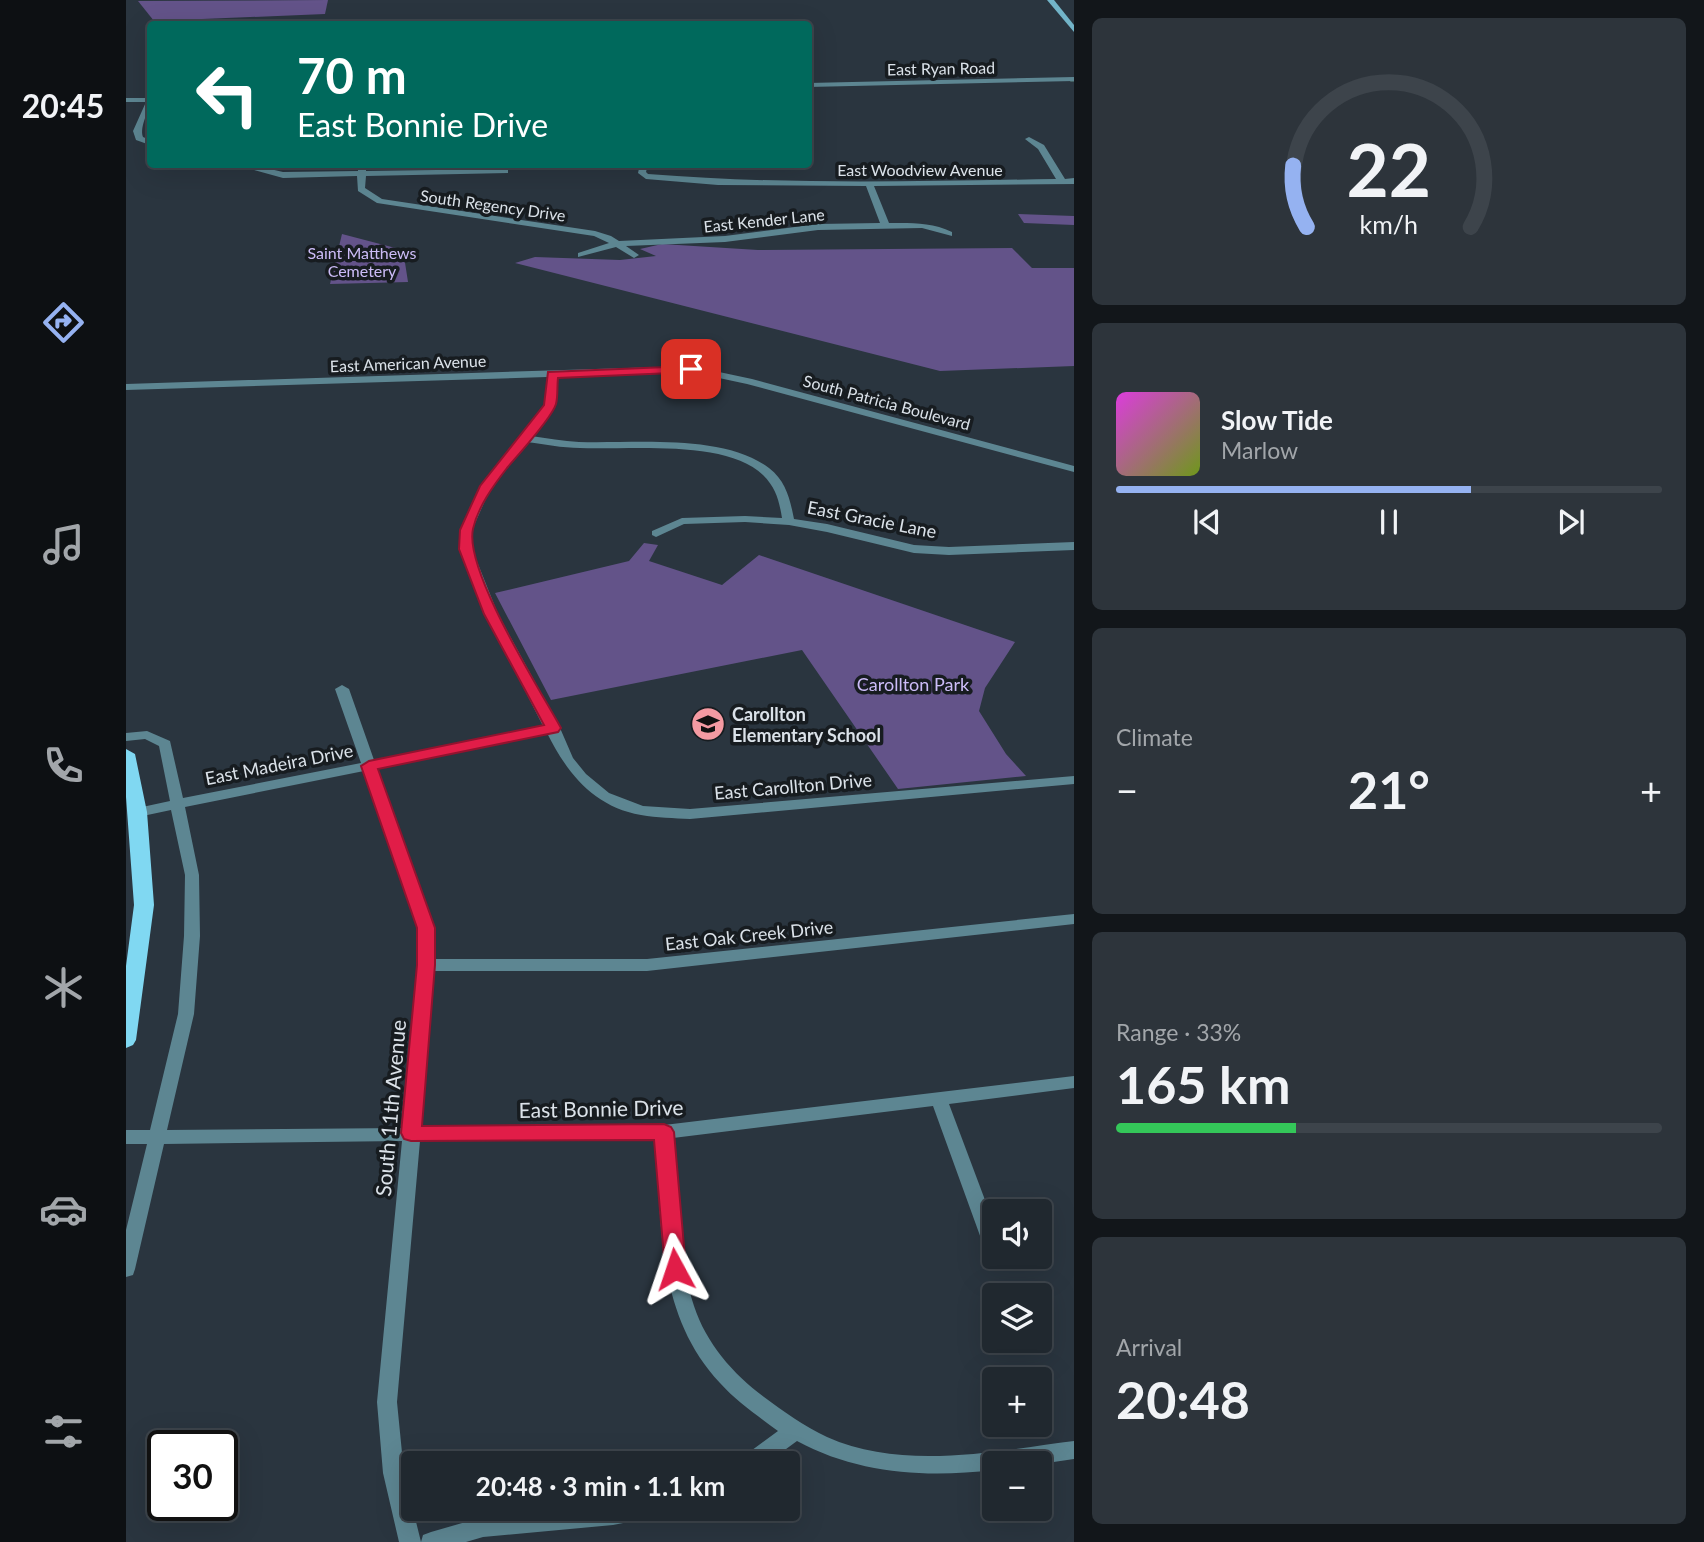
<!DOCTYPE html>
<meta charset="utf-8">
<style>
:root{--surface:#20282f;--page:#2d343b;--text:#f1f3f6;--muted:#a2a6aa;--line:#3d444b;--accent:#95b2f1}
body{margin:0;font-family:Lato,sans-serif;background:var(--page);color:var(--text);height:100vh;display:flex;flex-direction:column;font-size:26px;white-space:nowrap}
*{box-sizing:border-box;margin:0}
p{font-size:23px;color:var(--muted)}
.icon{flex:none;width:38px;height:38px;fill:none;stroke:currentColor;stroke-width:2;stroke-linecap:round;stroke-linejoin:round}
.map{position:relative;flex:1;overflow:hidden}
.sheet{display:flex;flex-direction:column;gap:18px;padding:18px;background:#12161a;width:630px}
.sheet>*{flex:none}
.banner{position:absolute;left:21px;top:21px;width:665px;height:147px;border-radius:7px;box-shadow:0 7px 28px #0002,0 0 0 2px var(--line);background:#00695c;color:#fff;overflow:hidden}
.tools{position:absolute;left:856px;top:1199px;display:grid;gap:14px}
.tools a{display:grid;place-items:center;width:70px;height:70px;border-radius:7px;background:var(--surface);box-shadow:0 7px 28px #0002,0 0 0 2px var(--line);font-size:35px}
.speed{position:absolute;left:21px;top:1430px;display:flex;gap:14px;font-size:35px;font-weight:700;text-align:center}
.speed>*{display:grid;place-content:center;width:91px;height:91px;border-radius:50%;background:var(--surface);box-shadow:0 7px 28px #0002,0 0 0 2px var(--line);line-height:1}
.speed .limit{border:4px solid #111;border-radius:10px;background:#fff;color:#111}
.pin{position:absolute;display:grid;place-items:center;width:60px;height:60px;color:#fff;margin:-30px;border-radius:14px;box-shadow:0 4px 10px #0006}
.me{position:absolute;width:77px;margin:-38px;rotate:355deg;stroke-linejoin:round;filter:drop-shadow(0 0 5px #0008)}
.turn{display:flex;align-items:center;gap:24px;height:147px;padding:0 35px;font-size:32px}
.turn .icon{width:91px;height:91px;stroke-width:2.5}
.turn b{display:block;font-size:49px;line-height:60px}
.big{font-size:52px;font-weight:700;line-height:1.1}
.sheet .widget{flex:1;display:flex;flex-direction:column;justify-content:center;gap:10px;min-width:0;padding:0 24px;border-radius:10px;background:var(--page)}
.sheet .dial{align-items:center;gap:0}
.dial svg{height:182px;overflow:visible;fill:none;stroke:var(--line);stroke-width:7;stroke-linecap:round;text-anchor:middle}
.dial text{fill:var(--text);stroke:none}
.song{display:flex;align-items:center;gap:21px}
.cover{width:84px;height:84px;border-radius:10px;background:linear-gradient(135deg,hsl(300 70% 55%),hsl(80 70% 35%))}
.played{height:7px;border-radius:4px;background:linear-gradient(90deg,var(--accent) 65%,var(--line) 65%)}
.keys{display:flex;justify-content:space-around;direction:ltr}
.heat{display:flex;justify-content:space-between;align-items:center;font-size:38px;direction:ltr}
.charge{height:10px;border-radius:5px;background:linear-gradient(90deg,#34c759 33%,var(--line) 0)}
.trip{position:absolute;left:275px;top:1451px;width:399px;height:70px;border-radius:7px;background:var(--surface);box-shadow:0 7px 28px #0002,0 0 0 2px var(--line);font-weight:700;line-height:70px;text-align:center}
main{display:flex;flex:1;min-height:0}
.menu{display:flex;flex-direction:column;width:126px;justify-content:space-around;align-items:center;background:#0d1013;color:var(--muted)}
.menu .icon{width:49px;height:49px}
.menu .selected{color:var(--accent)}
.menu b{font-size:32px;color:var(--text)}
.map>svg:first-child{display:block}
.green{fill:#635389}
.lines{fill:none;stroke-linecap:round;stroke-linejoin:round}
.stream{stroke:#426061;stroke-width:2}
.street{fill:#5d8692;fill-rule:evenodd}
.secondary{fill:#72b4c8;fill-rule:evenodd}
.primary{fill:#80d8f2;fill-rule:evenodd}
.route{fill:#e11d48;stroke:#92132f;stroke-width:2}
.labels{text-anchor:middle;dominant-baseline:central;stroke-width:7;stroke-linejoin:round;paint-order:stroke}
.far-street-label{font-size:16px;fill:#dbe2e9;stroke:#171c20}
.far-park-label{font-size:16px;fill:#ccbcf7;stroke:#171c20}
.street-label{font-size:18px;fill:#dbe2e9;stroke:#171c20}
.park-label{font-size:18px;fill:#ccbcf7;stroke:#171c20}
.poi-label{font-size:18px;font-weight:bold;fill:#dbe2e9;stroke:#171c20;text-anchor:start}
.near-street-label{font-size:21px;fill:#dbe2e9;stroke:#171c20}
</style>
<main>
<nav class="menu">
<b>20:45</b>
<svg class="icon selected" aria-label="directions" viewBox="0 0 24 24"><path d="M12 3l9 9-9 9-9-9zM9 14v-3h6M13 9l2 2-2 2"/></svg>
<svg class="icon" aria-label="music" viewBox="0 0 24 24"><path d="M9 18V5l10-2v13"/><circle cx="6" cy="18" r="3"/><circle cx="16" cy="16" r="3"/></svg>
<svg class="icon" aria-label="phone" viewBox="0 0 24 24"><path d="M5 4h4l2 5-3 2q2 4 5 5l2-3 5 2v4C11 20 4 13 5 4z"/></svg>
<svg class="icon" aria-label="climate" viewBox="0 0 24 24"><path d="M12 3v18M4 7l16 10M4 17L20 7"/></svg>
<svg class="icon" aria-label="car" viewBox="0 0 24 24"><path d="M5 17H2v-5l4-1 3-4h7l3 4 3 1v5h-3M9 17h6M6 11h13"/><circle cx="7" cy="17" r="2"/><circle cx="17" cy="17" r="2"/></svg>
<svg class="icon" aria-label="filters" viewBox="0 0 24 24"><path d="M4 7h16M4 17h16"/><circle cx="9" cy="7" r="2"/><circle cx="15" cy="17" r="2"/></svg>
</nav>
<div class="map">
<svg width="948" height="1542" viewBox="0 0 948 1542">
<rect width="100%" height="100%" fill="#2a353f"/>
<g class="green">
<path d="M202,0L199,14L28,21L12,1Z"/>
<path d="M892,214L948,216V225L898,223Z"/>
<path d="M216,234L277,250L282,282L204,284Z"/>
<path d="M536,244L632,250L886,248L906,268H948V366L814,371L389,263L409,257L494,260L530,256L514,249Z"/>
<path d="M518,543L532,545L523,561L596,585L633,555L889,642L859,688L853,711L880,754L900,776L772,789L676,650L425,700L369,593L503,561Z"/>
</g>
<g class="lines">
<path class="stream" d="M945,81H948"/>
<g class="street">
<path d="M948,77V81L682,87V83Z"/>
<path d="M0,98H24C24,111 13,126 17,137L24,140V145L10,140L7,131L20,102H0Z"/>
<path d="M903,137L918,145L939,179L948,178V184L748,186L763,223C786,223 805,222 826,232V236L796,228L692,230L599,242L500,246L513,255L508,258L490,247L452,257V253L483,243L468,236L251,203L232,191L231,176L157,178L106,164H123L157,172L232,171V164H240V171L379,169H382V173L240,176L239,188L256,199L469,231L485,236L493,241L599,236L692,224L754,223L740,186L592,185L520,179L512,173L514,164H522L520,172L522,174C658,185 794,181 930,179L912,149L899,139Z"/>
<path d="M565,366L626,379L948,466V472L621,384L565,372L431,376L429,405L405,436C421,438 437,441 453,442C508,444 596,433 643,468C660,481 664,499 668,519L701,524L788,545L823,547L948,542V550L823,555L788,553L701,532L663,525L619,522L558,524L530,537L526,535V531L556,518L619,516L656,518C653,500 650,488 637,475C601,439 502,450 454,448C436,448 418,444 400,442L365,487L346,530V549L372,614L434,728L447,758L460,774L483,793L517,806L564,809L948,776V784L564,819C548,818 531,818 515,815C468,807 441,773 421,733L251,768L308,928L309,959H521L948,914V924L521,971H308L295,1127L538,1125L948,1076V1088L823,1104L868,1224V1251L859,1249L857,1244L807,1106L547,1138C551,1194 550,1252 568,1306C580,1343 607,1374 638,1397C658,1412 678,1426 701,1437C777,1471 869,1451 948,1441V1459L914,1464L868,1463V1470C800,1478 732,1474 671,1441L641,1463H615L618,1456L652,1431C632,1416 611,1402 594,1383C531,1316 535,1225 530,1139L294,1141L271,1402L278,1473L295,1542L297,1535L305,1532L357,1517L449,1508H541L538,1515L487,1525L357,1537L340,1542H273L257,1473L251,1402L276,1141L38,1144L9,1269L7,1275L0,1277V1230L21,1144H0V1130H24L52,1014L58,936L59,875L45,810L12,817L5,812L7,809L44,801L33,746L19,739L0,741V733L21,731L44,741L57,798L235,763L209,689L216,685L223,689L248,760L417,726L360,614L334,549V530L354,486L419,405L421,377L0,390V384ZM238,771L292,928L293,965L277,1128L41,1130L68,1014L74,936L73,875L59,807Z"/>
</g>
<path class="secondary" d="M921,0H928L948,25V32Z"/>
<path class="primary" d="M0,749L9,754L21,812L28,905L10,1040L7,1045L0,1048V966L8,905L0,797Z"/>
</g>
<path class="route" d="M565,366L571,369L569,372L432,378C431,386 432,397 430,404C426,418 392,455 381,468C367,486 352,507 347,529C338,570 413,688 435,728L432,732L252,769L309,928V965L296,1126L538,1124L545,1127L548,1132L560,1269L557,1276L549,1278L542,1276L539,1269L528,1140L285,1141L278,1139L275,1133L291,965V928L235,766L243,761L418,725L358,614L333,549L334,530L354,486L418,405L422,372Z"/>
<defs>
<g id="school-disc" transform="scale(1.75)"><circle r="9.5" fill="#f49aa2" stroke="#171c20"/><path d="M0-5L7-2L0 1L-7-2ZM-4 1L0 2.5L4 1V4Q0 6-4 4Z" fill="#111"/></g>
</defs>
<g fill-rule="evenodd">
<use href="#school-disc" x="582" y="724"/>
</g>
<g class="labels">
<g class="far-street-label">
<text transform="translate(815 68) rotate(-1)">East Ryan Road</text>
<text x="794" y="169">East Woodview Avenue</text>
<text transform="translate(367 205) rotate(8)">South Regency Drive</text>
<text transform="translate(638 220) rotate(-6)">East Kender Lane</text>
<text transform="translate(282 363) rotate(-2)">East American Avenue</text>
<text transform="translate(761 402) rotate(15)">South Patricia Boulevard</text>
</g>
<g class="far-park-label">
<text x="236" y="252">Saint Matthews<tspan x="236" dy="18">Cemetery</tspan></text>
</g>
<g class="street-label">
<text transform="translate(746 519) rotate(11)">East Gracie Lane</text>
<text transform="translate(153 764) rotate(-11)">East Madeira Drive</text>
<text transform="translate(667 786) rotate(-5)">East Carollton Drive</text>
<text transform="translate(623 935) rotate(-6)">East Oak Creek Drive</text>
</g>
<g class="park-label">
<text x="787" y="684">Carollton Park</text>
</g>
<g class="poi-label">
<text x="606" y="714">Carollton<tspan x="606" dy="21">Elementary School</tspan></text>
</g>
<g class="near-street-label">
<text transform="translate(264 1108) rotate(-85)">South 11th Avenue</text>
<text transform="translate(475 1108) rotate(-1)">East Bonnie Drive</text>
</g>
</g>
</svg>
<div class="tools">
<a><svg class="icon" aria-label="sound" viewBox="0 0 24 24"><path d="M4 9h4l5-4v14l-5-4H4zM17 9q2 3 0 6"/></svg></a>
<a><svg class="icon" aria-label="layers" viewBox="0 0 24 24"><path d="M12 4l9 5-9 5-9-5zM3 14l9 5 9-5"/></svg></a>
<a>+</a>
<a>−</a>
</div>
<div class="speed"><div class="limit">30</div></div>
<div class="pin" style="left:565px;top:369px;background:#d93025"><svg class="icon" aria-label="arrive" viewBox="0 0 24 24"><path d="M6 21V4h12l-3 4 3 4H6"/></svg></div>
<svg class="me" style="left:549px;top:1269px" viewBox="-20 -20 40 40"><path d="M0-17L14 15 0 8-14 15z" fill="#e11d48" stroke="#fff" stroke-width="4"/></svg>
<div class="trip">20:48 · 3 min · 1.1 km</div>
<div class="banner">
<div class="turn"><svg class="icon" aria-label="left" viewBox="0 0 24 24"><path d="M17 20v-9H6M10 6l-5 5 5 5"/></svg><div><b>70 m</b>East Bonnie Drive</div></div>
</div>
</div>
<section class="sheet">
<div class="widget dial"><svg viewBox="0 0 100 80">
<path d="M14 69A42 42 0 1 1 86 69"/>
<path d="M14 69A42 42 0 0 1 8 42" stroke="#95b2f1"/>
<text x="50" y="56" font-size="32" font-weight="700">22</text>
<text x="50" y="72" font-size="11">km/h</text>
</svg></div>
<div class="widget">
<div class="song"><i class="cover"></i><div><b>Slow Tide</b><p>Marlow</p></div></div>
<div class="played"></div>
<div class="keys"><svg class="icon" aria-label="previous" viewBox="0 0 24 24"><path d="M18 5L8 12l10 7zM5 5v14"/></svg><svg class="icon" aria-label="pause" viewBox="0 0 24 24"><path d="M8 5v14M16 5v14"/></svg><svg class="icon" aria-label="next" viewBox="0 0 24 24"><path d="M6 5l10 7-10 7zM19 5v14"/></svg></div>
</div>
<div class="widget"><p>Climate</p>
<div class="heat"><a>−</a><b class="big">21°</b><a>+</a></div>
</div>
<div class="widget"><p>Range · 33%</p><b class="big">165 km</b><div class="charge"></div></div>
<div class="widget"><p>Arrival</p><b class="big">20:48</b></div>
</section>
</main>
